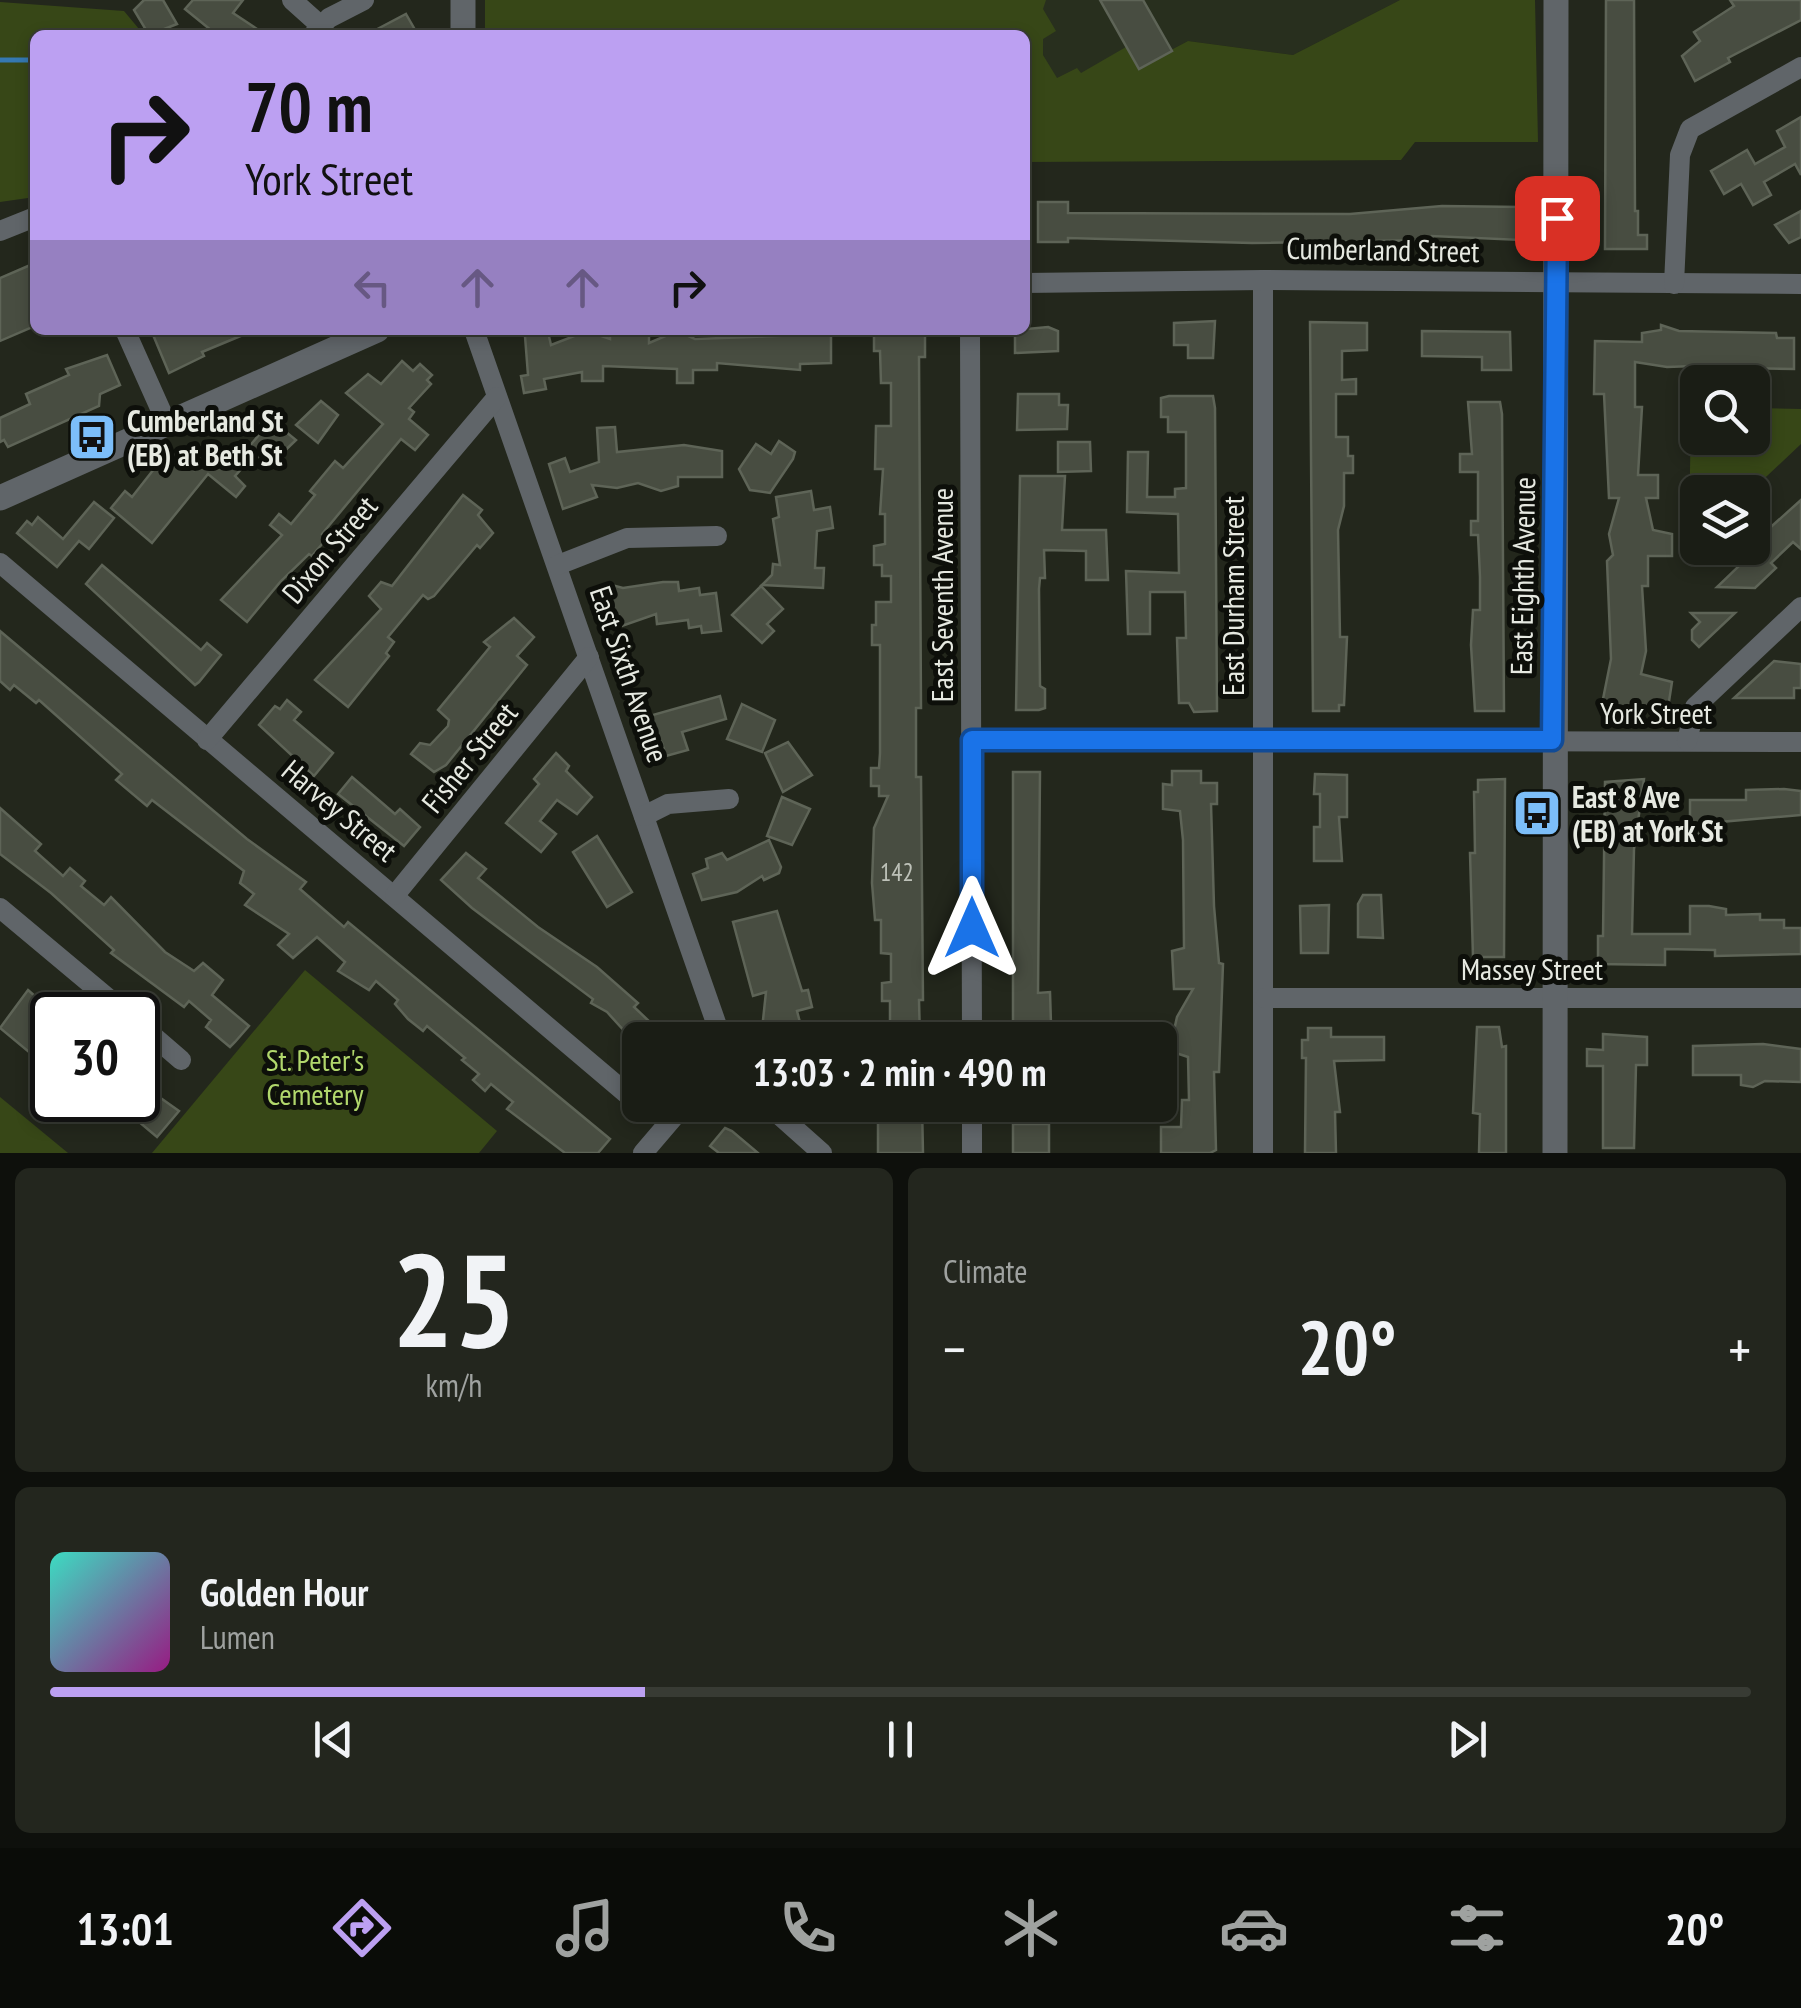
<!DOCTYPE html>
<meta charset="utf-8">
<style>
:root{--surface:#1a1d15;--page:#23261e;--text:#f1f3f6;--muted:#9fa2a0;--line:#383b34;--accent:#bca0f2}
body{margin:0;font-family:"PT Sans Narrow",sans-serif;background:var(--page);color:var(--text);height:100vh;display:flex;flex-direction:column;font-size:38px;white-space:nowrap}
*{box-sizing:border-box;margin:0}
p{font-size:32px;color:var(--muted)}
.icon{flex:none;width:55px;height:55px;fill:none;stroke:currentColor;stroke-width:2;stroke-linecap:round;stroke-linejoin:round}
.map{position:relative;height:1153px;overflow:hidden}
.sheet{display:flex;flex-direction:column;gap:15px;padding:15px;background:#0e100c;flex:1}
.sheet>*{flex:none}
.hud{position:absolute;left:30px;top:30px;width:1000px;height:305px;border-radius:15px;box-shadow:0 5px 15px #0003,0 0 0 2px var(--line);background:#bca0f2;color:#111;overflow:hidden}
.controls{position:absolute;left:1680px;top:365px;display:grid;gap:20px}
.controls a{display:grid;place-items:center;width:90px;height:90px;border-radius:15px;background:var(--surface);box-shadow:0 5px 15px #0003,0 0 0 2px var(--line);font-size:50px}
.speed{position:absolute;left:30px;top:992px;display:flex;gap:20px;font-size:50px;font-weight:700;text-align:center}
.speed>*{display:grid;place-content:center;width:130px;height:130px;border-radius:50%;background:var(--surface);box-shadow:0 5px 15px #0003,0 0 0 2px var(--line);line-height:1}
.speed .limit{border:5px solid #111;border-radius:15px;background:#fff;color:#111}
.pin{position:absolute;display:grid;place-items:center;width:85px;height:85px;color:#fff;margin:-42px;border-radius:20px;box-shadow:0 5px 15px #0006}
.me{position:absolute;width:110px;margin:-55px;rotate:0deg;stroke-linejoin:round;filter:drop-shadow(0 0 8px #0008)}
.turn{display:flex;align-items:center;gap:35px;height:210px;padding:0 50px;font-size:45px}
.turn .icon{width:130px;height:130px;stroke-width:2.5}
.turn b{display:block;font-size:70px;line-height:85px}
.lanes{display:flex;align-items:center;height:95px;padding:0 50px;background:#0003;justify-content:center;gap:50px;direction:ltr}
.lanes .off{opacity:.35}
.big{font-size:75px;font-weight:800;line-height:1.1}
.sheet .tile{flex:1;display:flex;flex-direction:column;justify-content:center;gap:15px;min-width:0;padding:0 35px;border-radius:15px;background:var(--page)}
.sheet .dial{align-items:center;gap:0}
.dial b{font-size:130px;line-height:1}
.song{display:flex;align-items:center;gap:30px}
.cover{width:120px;height:120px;border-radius:15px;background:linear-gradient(135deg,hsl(170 70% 55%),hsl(310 70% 35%))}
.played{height:10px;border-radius:5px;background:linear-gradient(90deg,var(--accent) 35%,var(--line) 35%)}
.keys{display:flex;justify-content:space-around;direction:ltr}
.heat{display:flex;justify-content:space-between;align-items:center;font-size:55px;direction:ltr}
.sheet .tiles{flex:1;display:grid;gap:15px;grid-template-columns:1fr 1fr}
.tile:last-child{grid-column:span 2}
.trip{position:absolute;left:622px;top:1022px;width:555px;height:100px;border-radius:15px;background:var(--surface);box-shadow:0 5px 15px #0003,0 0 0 2px var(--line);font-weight:800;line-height:100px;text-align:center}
.menu{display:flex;height:160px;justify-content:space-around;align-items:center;background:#0a0c08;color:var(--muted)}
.menu .icon{width:70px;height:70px}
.menu .active{color:var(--accent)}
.menu b{font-size:45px;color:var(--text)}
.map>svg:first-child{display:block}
.built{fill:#282f1e}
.green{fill:#374717}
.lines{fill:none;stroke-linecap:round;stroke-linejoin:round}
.stream{stroke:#3579b2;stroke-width:5}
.building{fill:#484d41;stroke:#5e6457;stroke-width:2.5}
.minor{stroke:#606569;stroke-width:20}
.tertiary{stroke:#606569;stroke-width:25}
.route-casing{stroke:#114b97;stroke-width:25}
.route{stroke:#1a73e8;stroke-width:18}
.labels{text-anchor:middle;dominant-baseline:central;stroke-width:10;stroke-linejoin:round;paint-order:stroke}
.number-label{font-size:25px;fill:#bec2b9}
.street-label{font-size:30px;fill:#e6e9e1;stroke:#0d0f0a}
.poi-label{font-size:30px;font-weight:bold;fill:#e6e9e1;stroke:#0d0f0a;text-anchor:start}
.park-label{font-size:30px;fill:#b1d76c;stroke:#0d0f0a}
</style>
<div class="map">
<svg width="1801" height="1153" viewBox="0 0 1801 1153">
<rect width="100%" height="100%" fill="#23271c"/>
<path class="built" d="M1043,0H1400L1293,55L1188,41L1084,97L1043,86Z"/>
<g class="green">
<path d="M485,0H1046L1043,9L1056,31L1043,39V55L1057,78L1077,68L1081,73L1126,47L1139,67L1188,41L1293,55L1400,0H1535L1538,142H1415L1401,160L1025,162V35H485Z"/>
<path d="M0,2L124,11L144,35H35V197L0,202Z"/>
<path d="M1753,408L1801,409V444L1750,492H1698L1694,531L1689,520L1691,421L1697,413L1698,438H1752Z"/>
<path d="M305,970L497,1131L479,1153H152Z"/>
<path d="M0,1097L68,1153H0Z"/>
</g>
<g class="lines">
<path class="stream" d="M0,60H35"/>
</g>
<g class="building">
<path d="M144,0H163L177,24L149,35L134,10Z"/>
<path d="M193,0H243L233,13L266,35H217L185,9Z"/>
<path d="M1100,0H1143L1172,51L1139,69Z"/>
<path d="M1606,0H1634L1635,211H1638V235H1647V249H1605Z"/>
<path d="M1730,0H1801V20L1728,58L1730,62L1695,81L1682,56L1700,41L1694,32L1734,6Z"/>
<path d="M406,14L418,35H366Z"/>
<path d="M1801,117V175L1795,164L1764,182L1771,195L1753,205L1741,184L1724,194L1711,171L1747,150L1755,164L1785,147L1777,131Z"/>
<path d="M1038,202H1068V213L1350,214L1442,206L1521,207V240L1432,236V240L1252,243L1068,238V242H1038Z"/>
<path d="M1801,211V237L1789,243L1775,225Z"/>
<path d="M35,263V326L0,341V278Z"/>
<path d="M1215,321L1213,358H1188V345H1174V323Z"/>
<path d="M1310,322L1367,323V350L1342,351V380L1356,379V394H1336V437H1348V456H1353V473H1344V506L1338,530L1340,637H1347L1344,705H1339V711H1313Z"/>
<path d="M1661,325L1679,331L1776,333L1777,338H1794V369L1741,368V380L1721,379V365L1667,367L1635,362V407H1642L1638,475H1658V498H1646L1653,530L1672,534V556H1648V586H1642L1646,651L1641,674L1672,682L1668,708L1629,705L1628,709L1602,704L1611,659L1607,561L1613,555L1609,534L1619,498H1609L1604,394H1594L1595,341L1642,342V333L1661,330Z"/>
<path d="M1048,327L1058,331V351L1015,353V330Z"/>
<path d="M151,330H165L168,335L180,330H255L202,352L204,356L169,373Z"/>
<path d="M925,330V357H919L921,708H916V777H921L923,1000H919L920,1040H890V1001H882V983L891,982V954L881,953V920H875L872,883L874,828L888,796H879V786H871V768H879L880,753V645H872V625H876V602H891V576H882V565H874V546L885,544V514H880L883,469H875L876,426H891V383H881L880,351H874V332Z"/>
<path d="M587,331L610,339V333L649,332V343L677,331L695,339L831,334V363L800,364V370L717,363V370H693V383H677V369L603,366V381H582V372L544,379L546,389L524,393L521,376L528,375L525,336L548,332L551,345Z"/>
<path d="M1422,331L1510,332L1511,370H1482V357L1422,356Z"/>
<path d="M107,355L120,385L100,394L99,406L8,447L4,440L0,442V418L30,404L26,394L69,375L66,369Z"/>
<path d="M402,361L413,371L420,364L432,375L427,380L431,384L409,408L414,412L409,419L428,435L415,450L401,439L322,534L327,538L312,556L309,554L281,581L247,622L221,600L282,535L270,525L279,514L291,524L315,495L310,491L335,461L343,468L383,424L346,393L368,374L381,384Z"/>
<path d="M1018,394H1059V405H1068L1067,429L1017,430Z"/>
<path d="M1169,396H1213L1215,408L1217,711L1194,712L1189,703H1179L1177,638H1186L1185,592H1150V634H1128L1126,571L1179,573L1178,514L1127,512L1128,452H1148L1147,497H1175V489L1186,488V432H1168V417H1161V398Z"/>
<path d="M321,401L338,415L318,443L296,425Z"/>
<path d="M1468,402H1500L1502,414L1504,711H1475L1471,645L1473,610H1480V577L1478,535H1471V521H1478V472H1460V454H1472Z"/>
<path d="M269,423H275L296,440L268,467L247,449Z"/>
<path d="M615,427L617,452L684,445L722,451V477H678V486L661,491L638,483L617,488L592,485L597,497L563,509L549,464L565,458L570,472L599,462L597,428Z"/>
<path d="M779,441L795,452L793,459L770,493L750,490L739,469L756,444L771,454Z"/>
<path d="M1058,442H1090L1091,471L1058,472Z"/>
<path d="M222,447L244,466L235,476L245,486L236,497L208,474L152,543L111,508L125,491L132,497L165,455L169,458L174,453L194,470L210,450L216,454Z"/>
<path d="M1020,476H1065L1062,530H1106L1108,580H1086V551L1044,550L1045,578H1040L1039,589L1040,686L1045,689V708L1039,710H1016Z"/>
<path d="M811,491L814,510L830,507L833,528L817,531L815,568H824L823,588L762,585L772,575L773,564L780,565L773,519L779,517L776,497Z"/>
<path d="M463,495L482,510L478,515L493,533L480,548L477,545L434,596L428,599L423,595L388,637L394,642L386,653L389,656L348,707L315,680L381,609L369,596L381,582L392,586Z"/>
<path d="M1801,500V549L1793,542L1771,563L1776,568L1755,588L1717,587L1761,545L1763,534Z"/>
<path d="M94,502L114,518L89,549L79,541L57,567L17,533L27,521L32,525L38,517L63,539Z"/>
<path d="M102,565L201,650L207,643L221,655L199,682L195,685L86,584Z"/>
<path d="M663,582H678L679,591L699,588L700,595L716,593L721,631L702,633L701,626L689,628L688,620L657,624L656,614L622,626L620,620L604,625L594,598L612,585L623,588Z"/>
<path d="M761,586L783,609L767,624L774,631L762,643L732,615Z"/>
<path d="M1691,613H1735L1699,647L1692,640V630L1700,622Z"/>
<path d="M514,618L534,637L517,656L527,665L446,765L434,772L411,754L420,743L430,745L448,726L449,720L438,710L490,647L484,642Z"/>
<path d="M0,631L247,839L306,882L300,889L344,927L348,922L610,1139L598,1153H565L507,1109L513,1102L491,1084L485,1091L473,1080L479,1074L462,1060L465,1058L427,1026L423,1031L408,1019L395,1004L398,1000L376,981L369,990L338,971L345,962L317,937L293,958L278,945L289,934L245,905L254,894L240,883L244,871L152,800L147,806L116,780L122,774L39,700L36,703L14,685L10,690L0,681Z"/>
<path d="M1774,661L1801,664V688H1794V698H1734Z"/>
<path d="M720,696L726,719L682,732L688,750L666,756L662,743L650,747L642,718Z"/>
<path d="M287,700L301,712L294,720L333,753L314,776L259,725L275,706L280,709Z"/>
<path d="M742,704L775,720L762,752L727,739Z"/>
<path d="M788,742L812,775L783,792L765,753Z"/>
<path d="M556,753L569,766L566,771L592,797L577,814L557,800L540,821L556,834L541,852L506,823L539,784L534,779Z"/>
<path d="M1172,771H1201V783H1217V804H1211L1214,906L1219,963L1223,964L1219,1072H1214L1216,1150L1210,1153H1161V1127H1181L1182,1100H1189L1188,1057L1173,1052V1035L1177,1017L1193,989H1174L1172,951L1184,948L1183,840L1180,811L1163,809V784L1172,785Z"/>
<path d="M1013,772H1040L1038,993L1050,992L1051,1024H1013Z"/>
<path d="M1315,774L1347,775V817H1339L1342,861H1314V827H1320V794H1314Z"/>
<path d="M352,777L395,814L400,809L420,827L404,846L338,794Z"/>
<path d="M1505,779L1504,957H1473L1470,853H1475L1474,792H1478V780Z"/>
<path d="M1644,779L1634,849L1632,934H1690V906H1709L1726,909V915L1760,914V920H1784V928H1801V954L1715,956V950L1665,949V965L1598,964V936H1603L1605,782Z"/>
<path d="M1784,789L1801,791V815L1720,822V834H1690V800H1746V790Z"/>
<path d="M782,797L810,809L792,845L767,836Z"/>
<path d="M0,808L41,844L35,851L63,876L70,868L85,881L81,886L104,905L111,897L165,952L194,971L203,963L223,980L212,995L249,1026L235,1042L230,1047L206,1027L211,1020L189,1001L184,1007L111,953L114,950L51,893L0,854Z"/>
<path d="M597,836L632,892L607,907L573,852Z"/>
<path d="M769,840L781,867L779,873L764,880L762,876L737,892L702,900L693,874L708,868L706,859L722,853L727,860Z"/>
<path d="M466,853L486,869L478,878L538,927L597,967L638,1003L634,1007L669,1040H640L637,1045L607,1012L591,1003L593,999L472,908L441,880Z"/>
<path d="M1363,895H1381L1383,938L1358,937V904Z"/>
<path d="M1329,905L1328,953H1301L1300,906Z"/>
<path d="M777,911L802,991L808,990L812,1007L797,1011L802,1030L772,1038L763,1020L766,992L753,996L733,922Z"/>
<path d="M28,990L52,1011V1071L0,1028Z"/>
<path d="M1477,1027H1499L1502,1047L1506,1046V1153H1479L1480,1114L1473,1113Z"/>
<path d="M1308,1028H1331V1037H1384V1060L1334,1061L1340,1112H1335L1336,1153H1305L1306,1058H1302V1040H1308Z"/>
<path d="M1603,1034L1647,1037V1065H1636L1634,1148H1603V1066H1587V1049L1603,1050Z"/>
<path d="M1763,1044L1801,1049V1082L1765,1081L1753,1087L1741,1085V1075H1693V1046Z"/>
<path d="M138,1082L179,1111L157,1137L113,1100H138Z"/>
<path d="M878,1105H922L923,1153H878Z"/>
<rect x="1013" y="1124" width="36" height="29"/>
<path d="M725,1128L732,1131L758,1153H719L710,1146Z"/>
</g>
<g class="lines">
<g class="minor">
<path d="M292,0L321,26"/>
<path d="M313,35L329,18L364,0"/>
<path d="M0,231L35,217"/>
<path d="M1263,280V1153"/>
<path d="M1025,283L1263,280L1801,284"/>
<path d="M1674,284L1680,155L1690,129L1801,67"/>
<path d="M125,330L167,424"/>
<path d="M474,330L722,1040"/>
<path d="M970,330L972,1040"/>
<path d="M0,563L640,1105"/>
<path d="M558,565L627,538L717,536"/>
<path d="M207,740L497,397"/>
<path d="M972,740L1801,742"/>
<path d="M1687,741L1695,707L1801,607"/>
<path d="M644,816L668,804L729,799"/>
<path d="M395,895L589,657"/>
<path d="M0,908L128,1015"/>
<path d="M1264,998H1801"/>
<path d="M138,1023L181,1060"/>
<path d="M768,1105L822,1153"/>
<path d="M972,1105V1153"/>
<path d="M643,1153L684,1105"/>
</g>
<g class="tertiary">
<path d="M463,0V35"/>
<path d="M0,498L377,330"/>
<path d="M1555,1153L1556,0"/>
</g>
</g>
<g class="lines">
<g class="route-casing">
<path id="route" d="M972,928V740H1552L1557,218"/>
</g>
<use href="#route" class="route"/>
</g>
<defs>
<g id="bus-square" transform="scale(2.5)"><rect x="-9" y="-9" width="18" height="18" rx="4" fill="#7cbef9" stroke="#0d0f0a"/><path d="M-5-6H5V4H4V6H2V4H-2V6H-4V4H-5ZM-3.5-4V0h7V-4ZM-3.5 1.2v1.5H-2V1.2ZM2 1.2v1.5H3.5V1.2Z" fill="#111"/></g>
</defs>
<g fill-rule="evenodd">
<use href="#bus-square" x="92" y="437"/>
<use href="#bus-square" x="1537" y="813"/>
</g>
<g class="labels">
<g class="number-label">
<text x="897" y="872">142</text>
</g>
<g class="street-label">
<text transform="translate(1383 249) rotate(1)">Cumberland Street</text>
<text transform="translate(329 549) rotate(-50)">Dixon Street</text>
<text transform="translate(1522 576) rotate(-89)">East Eighth Avenue</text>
<text transform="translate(941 595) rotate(-90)">East Seventh Avenue</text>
<text transform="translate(1232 596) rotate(-90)">East Durham Street</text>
<text transform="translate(630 674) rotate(71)">East Sixth Avenue</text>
<text x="1656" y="712">York Street</text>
<text transform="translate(469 757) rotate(-51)">Fisher Street</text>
<text transform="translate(340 810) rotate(40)">Harvey Street</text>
<text x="1532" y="968">Massey Street</text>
</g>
<g class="poi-label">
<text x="127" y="420">Cumberland St<tspan x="127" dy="34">(EB) at Beth St</tspan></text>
<text x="1572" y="796">East 8 Ave<tspan x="1572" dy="34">(EB) at York St</tspan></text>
</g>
<g class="park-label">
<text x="315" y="1059">St. Peter's<tspan x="315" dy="34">Cemetery</tspan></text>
</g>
</g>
</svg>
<div class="controls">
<a><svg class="icon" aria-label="search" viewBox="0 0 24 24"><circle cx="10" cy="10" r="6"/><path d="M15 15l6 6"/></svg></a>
<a><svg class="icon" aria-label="layers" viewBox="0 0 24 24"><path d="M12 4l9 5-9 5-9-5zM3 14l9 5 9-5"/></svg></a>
</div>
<div class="speed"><div class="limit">30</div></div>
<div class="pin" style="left:1557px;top:218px;background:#d93025"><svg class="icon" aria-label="arrive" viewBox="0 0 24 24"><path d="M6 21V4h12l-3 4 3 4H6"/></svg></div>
<svg class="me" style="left:972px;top:928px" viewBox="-20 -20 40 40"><path d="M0-17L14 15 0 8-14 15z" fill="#1a73e8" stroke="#fff" stroke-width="4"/></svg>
<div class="trip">13:03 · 2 min · 490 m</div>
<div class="hud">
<div class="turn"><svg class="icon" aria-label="right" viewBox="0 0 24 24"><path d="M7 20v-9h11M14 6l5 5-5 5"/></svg><div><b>70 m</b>York Street</div></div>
<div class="lanes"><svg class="icon off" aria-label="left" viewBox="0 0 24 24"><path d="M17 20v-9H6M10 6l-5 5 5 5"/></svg><svg class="icon off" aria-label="ahead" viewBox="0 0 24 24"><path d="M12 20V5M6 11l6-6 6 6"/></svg><svg class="icon off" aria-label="ahead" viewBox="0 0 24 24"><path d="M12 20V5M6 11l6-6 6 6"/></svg><svg class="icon" aria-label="right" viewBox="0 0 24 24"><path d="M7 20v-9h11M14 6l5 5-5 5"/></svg></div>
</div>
</div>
<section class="sheet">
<div class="tiles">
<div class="tile dial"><b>25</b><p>km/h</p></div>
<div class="tile"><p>Climate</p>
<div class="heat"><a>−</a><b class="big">20°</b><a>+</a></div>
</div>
<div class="tile">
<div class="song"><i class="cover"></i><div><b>Golden Hour</b><p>Lumen</p></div></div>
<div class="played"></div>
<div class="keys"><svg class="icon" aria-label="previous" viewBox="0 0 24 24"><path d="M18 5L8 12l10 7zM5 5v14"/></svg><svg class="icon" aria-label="pause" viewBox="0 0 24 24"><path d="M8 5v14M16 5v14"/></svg><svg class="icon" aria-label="next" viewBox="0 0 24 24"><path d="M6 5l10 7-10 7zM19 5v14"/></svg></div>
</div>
</div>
</section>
<nav class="menu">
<b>13:01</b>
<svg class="icon active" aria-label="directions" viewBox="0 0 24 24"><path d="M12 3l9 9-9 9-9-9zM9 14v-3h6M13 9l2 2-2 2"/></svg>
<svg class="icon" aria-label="music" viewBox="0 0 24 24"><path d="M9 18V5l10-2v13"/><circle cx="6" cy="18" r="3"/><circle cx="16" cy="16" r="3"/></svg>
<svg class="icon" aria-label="phone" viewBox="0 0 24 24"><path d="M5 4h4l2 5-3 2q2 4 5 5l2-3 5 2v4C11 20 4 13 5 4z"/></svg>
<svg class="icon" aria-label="climate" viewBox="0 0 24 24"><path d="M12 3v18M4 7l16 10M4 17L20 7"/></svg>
<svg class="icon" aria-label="car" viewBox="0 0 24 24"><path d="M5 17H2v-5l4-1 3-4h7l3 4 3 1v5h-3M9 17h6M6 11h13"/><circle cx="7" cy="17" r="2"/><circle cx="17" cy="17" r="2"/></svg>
<svg class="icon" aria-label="filters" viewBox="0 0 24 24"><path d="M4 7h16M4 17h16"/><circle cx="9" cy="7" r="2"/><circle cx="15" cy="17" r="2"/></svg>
<b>20°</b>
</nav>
